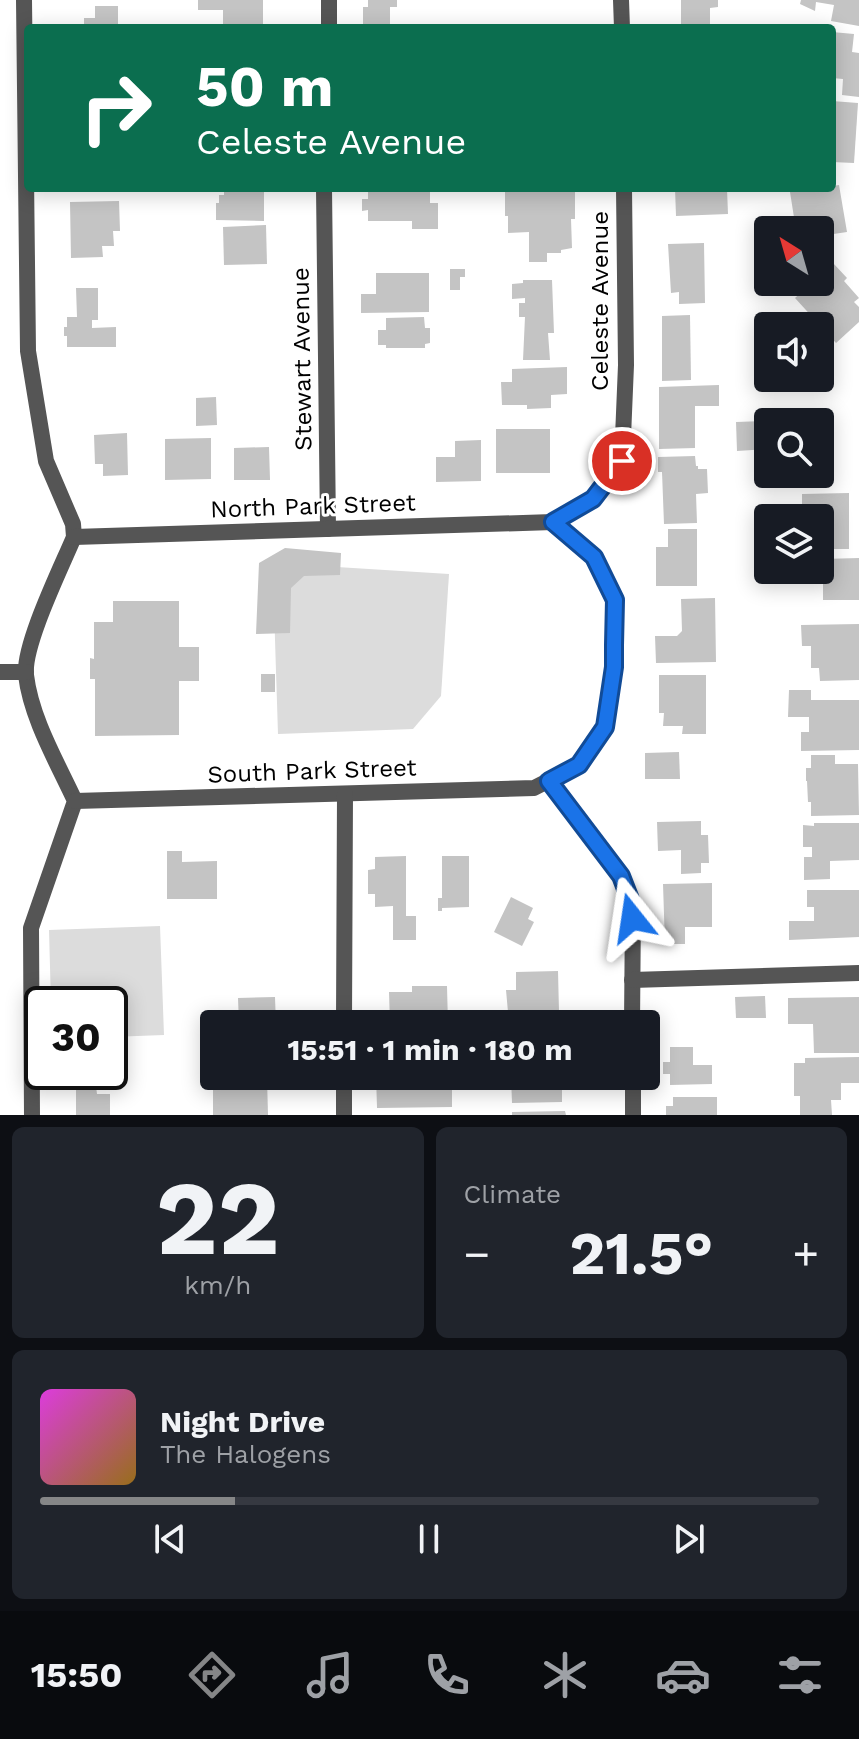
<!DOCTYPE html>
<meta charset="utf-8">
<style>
:root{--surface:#171b24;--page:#20242c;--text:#f1f3f6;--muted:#9ea1a6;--line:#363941;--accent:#858687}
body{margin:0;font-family:"Work Sans",sans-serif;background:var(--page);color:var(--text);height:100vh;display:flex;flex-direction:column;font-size:30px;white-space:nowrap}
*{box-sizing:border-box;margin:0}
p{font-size:26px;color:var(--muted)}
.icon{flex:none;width:44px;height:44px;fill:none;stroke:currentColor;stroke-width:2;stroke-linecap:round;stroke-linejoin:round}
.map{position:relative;height:1115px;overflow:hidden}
.details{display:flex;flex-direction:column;gap:12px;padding:12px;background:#0d0f14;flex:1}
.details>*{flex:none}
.guide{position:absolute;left:24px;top:24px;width:812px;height:168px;border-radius:8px;box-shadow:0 4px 20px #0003;background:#0b6e4f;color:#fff;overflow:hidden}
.needle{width:52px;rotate:323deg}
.tools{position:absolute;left:754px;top:216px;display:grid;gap:16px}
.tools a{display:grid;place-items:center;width:80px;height:80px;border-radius:8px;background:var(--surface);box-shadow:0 4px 20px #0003;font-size:40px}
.speed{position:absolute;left:24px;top:986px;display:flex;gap:16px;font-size:40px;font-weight:700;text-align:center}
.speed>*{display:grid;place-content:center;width:104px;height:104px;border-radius:50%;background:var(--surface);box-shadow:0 4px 20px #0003;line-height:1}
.speed .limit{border:4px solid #111;border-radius:12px;background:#fff;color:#111}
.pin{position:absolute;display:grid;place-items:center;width:68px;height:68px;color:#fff;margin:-34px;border:4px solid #fff;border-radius:50%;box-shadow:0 2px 8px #0007}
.me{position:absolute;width:88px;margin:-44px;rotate:345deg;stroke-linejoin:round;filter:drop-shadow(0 0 6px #0008)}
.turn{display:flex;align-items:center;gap:28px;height:168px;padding:0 40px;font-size:36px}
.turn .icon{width:104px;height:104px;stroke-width:2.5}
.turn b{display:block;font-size:56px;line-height:68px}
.big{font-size:60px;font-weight:700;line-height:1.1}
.details .widget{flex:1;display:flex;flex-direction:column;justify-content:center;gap:12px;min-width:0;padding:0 28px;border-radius:12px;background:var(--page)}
.details .dial{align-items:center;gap:0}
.dial b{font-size:104px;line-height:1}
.song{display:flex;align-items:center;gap:24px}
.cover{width:96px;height:96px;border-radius:12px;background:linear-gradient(135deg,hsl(300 70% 55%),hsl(40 70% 35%))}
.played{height:8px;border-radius:4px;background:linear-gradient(90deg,var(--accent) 25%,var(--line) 25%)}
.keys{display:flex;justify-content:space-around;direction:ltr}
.heat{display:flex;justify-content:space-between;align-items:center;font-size:44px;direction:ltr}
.details .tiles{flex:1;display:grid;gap:12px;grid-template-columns:1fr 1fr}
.widget:last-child{grid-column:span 2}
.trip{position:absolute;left:200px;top:1010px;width:460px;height:80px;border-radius:8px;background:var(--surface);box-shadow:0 4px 20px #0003;font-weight:700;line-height:80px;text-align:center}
.dock{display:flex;height:128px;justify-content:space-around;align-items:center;background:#090b0e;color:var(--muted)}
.dock .icon{width:56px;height:56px}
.dock .active{color:var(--accent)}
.dock b{font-size:36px;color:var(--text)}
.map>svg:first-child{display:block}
.green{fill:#dcdcdc}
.building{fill:#c4c4c4}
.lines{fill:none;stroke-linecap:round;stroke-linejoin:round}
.street{stroke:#555;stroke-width:16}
.route-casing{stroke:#114b97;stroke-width:20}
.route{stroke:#1a73e8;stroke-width:14}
.labels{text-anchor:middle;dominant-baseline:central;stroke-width:6;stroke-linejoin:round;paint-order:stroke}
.street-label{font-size:24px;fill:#000;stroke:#fff}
</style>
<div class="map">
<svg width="859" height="1115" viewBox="0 0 859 1115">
<rect width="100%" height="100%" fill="#fff"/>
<g class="green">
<path d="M289,564L449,574L441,696L413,729L278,734L273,577Z"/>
<path d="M160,926L164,1035L110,1037V1004H51L49,930Z"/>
</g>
<g class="building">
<path d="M198,0H263V24L223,25V10H198Z"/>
<path d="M368,0H397V7H390V28H363V7H368Z"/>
<path d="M681,0H718V7L710,8V28H691V24L681,25Z"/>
<path d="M801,0H859V26L831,21L834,5L816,2L815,11L800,4Z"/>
<path d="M95,6H118V28H84V18H95Z"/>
<path d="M832,32L854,34L852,52L859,53V97L842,95L843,79L832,78Z"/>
<path d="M832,101L858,103L854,163L832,162Z"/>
<path d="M839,185L847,232L820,236V230H796L790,192L818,188H832V186Z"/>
<path d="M224,188H264V221L216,220V203H219V195H224Z"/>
<path d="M368,188H430V203H438V229H412V221H368V210L362,211V199H368Z"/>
<path d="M552,188H575V219H571L572,248L561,250V253H547V262H529V232L508,233V216H505V192H552Z"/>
<path d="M675,188L727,189L728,214L676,216Z"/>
<path d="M119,201L120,231H113L114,246H102L103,257L71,258L70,202Z"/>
<path d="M266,225L267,264L224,265L223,227Z"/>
<path d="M704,243L705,303L679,304V292L671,293L668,244Z"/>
<path d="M833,263L847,278L844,281L859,298L854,302L859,307V322L836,343L795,298L813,282H820V275Z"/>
<path d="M450,269H465V277H460V290H450Z"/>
<path d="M376,273H429V312L361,313V294H376Z"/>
<path d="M523,280H552L554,333H548L550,360H523L525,317H519V303H525V298L512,299V284L523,283Z"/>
<path d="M76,288H98V320H92V328L116,327V347H67V336H64V327H67V317H77Z"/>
<path d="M690,315L691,380L662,381V316Z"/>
<path d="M424,317L425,328H430V343L425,344V348H386V345H378V330H386V318Z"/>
<path d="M567,367V394L551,395V408L527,409V405H502L501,382H512V369Z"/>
<path d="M719,385V406H695V448L659,449V387Z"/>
<path d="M216,397L217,425L196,426V398Z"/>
<path d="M767,421V449L737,451L736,422Z"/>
<rect x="496" y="429" width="54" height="44"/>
<path d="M127,433L128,475L103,476V464H95L94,435Z"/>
<path d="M211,438V479L165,480V439Z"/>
<path d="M481,440V481L436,482V457H455V441Z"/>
<path d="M269,447L270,480H234V448Z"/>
<path d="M695,456L696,466H698V469H707L708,493L696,494L697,523L664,524L662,472H658V457Z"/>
<path d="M849,493V549H820V518H802V494Z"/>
<path d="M668,529H697V586H656V547H668Z"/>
<path d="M285,548L341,553L340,575L304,576L291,588L290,633L256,634L259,563Z"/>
<path d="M859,558V600H823V559Z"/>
<path d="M715,598L716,662L656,663L655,636H677L682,631L681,599Z"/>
<path d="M113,601H179V647H199V681H179V735L95,736V679H90V658L94,659V622H113Z"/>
<path d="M859,624V680L820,681L819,668H811V646H802L801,625Z"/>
<rect x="261" y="674" width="14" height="18"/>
<path d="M659,675H706V734H682L683,726H663L664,713H659Z"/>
<path d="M789,690H811V700H859V750L801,751V732H809V717H788Z"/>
<path d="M679,752L680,779H645V753Z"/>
<path d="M811,755H835V764H858L859,815L811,816V802H808L807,781H806V768H811Z"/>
<path d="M701,821V835H708L709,863H701V873L681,874V850L658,851L657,822Z"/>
<path d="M814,823H859V860L830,861V879L804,880V857H812V847H803V825L814,826Z"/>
<path d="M167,851H182V862L217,861V899H167Z"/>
<path d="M406,856V916H416V940H393V906L375,907V894H368V870L375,869V857Z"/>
<path d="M442,856H469V907L442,908V911H438V898H442Z"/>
<path d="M712,883V927H685V944H665L663,884Z"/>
<path d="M807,890H859V937L789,940V921H814V907H807Z"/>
<path d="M511,897L533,908L528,919L534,922L522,946L494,932Z"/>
<path d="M558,971L559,1012L531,1013V1023H509L506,990H516V972Z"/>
<path d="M412,986H447L448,1024L390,1023L389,992H412Z"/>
<path d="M765,996L766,1018H736L735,997Z"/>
<path d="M275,997L276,1024H239L238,998Z"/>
<path d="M859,997V1053H814L813,1024H788V998Z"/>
<path d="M670,1047H693V1065H712V1084L670,1085V1074H663V1062H670Z"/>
<path d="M859,1057V1083H841V1100H831L832,1115H800V1096H794V1063H805V1058Z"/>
<path d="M376,1076H452V1107L377,1108Z"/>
<path d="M511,1076H562V1102L512,1103Z"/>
<path d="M267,1078L268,1115H213V1079Z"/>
<path d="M76,1086H96L97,1094H110V1115H76Z"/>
<path d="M673,1097H717V1115H666V1106H673Z"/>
<path d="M565,1111L566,1115H512V1112Z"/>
</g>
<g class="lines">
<g class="street">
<path d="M24,0L28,351L46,461L73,524L74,537C61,568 23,645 26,675C31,718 57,762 75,801L31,928L32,1115"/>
<path d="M329,0V28"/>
<path d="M621,0L622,28"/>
<path d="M324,188L328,529"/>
<path d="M74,537L553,522L593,499L622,461L626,365L624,188"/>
<path d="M0,672H26"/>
<path d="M549,781L621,876L633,907L632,1024"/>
<path d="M75,801L534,788L579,765L605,727L614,667L615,600L594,557L553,522"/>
<path d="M632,980L859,973"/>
<path d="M344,1024L345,794"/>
<path d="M633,1076V1115"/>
<path d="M344,1115V1076"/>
</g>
</g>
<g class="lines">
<g class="route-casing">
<path id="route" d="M622,461L593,499L553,522L594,557L615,600L614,645V667L605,727L579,765L549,781L621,876L633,907L632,918"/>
</g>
<use href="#route" class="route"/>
</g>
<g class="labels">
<g class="street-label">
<text transform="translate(600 301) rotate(-90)">Celeste Avenue</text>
<text transform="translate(302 359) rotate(-91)">Stewart Avenue</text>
<text transform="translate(313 506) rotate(-2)">North Park Street</text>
<text transform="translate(312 771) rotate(-2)">South Park Street</text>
</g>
</g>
</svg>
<div class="tools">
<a><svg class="needle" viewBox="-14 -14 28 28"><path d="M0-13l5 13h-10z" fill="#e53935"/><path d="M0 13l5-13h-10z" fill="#9ea1a6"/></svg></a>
<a><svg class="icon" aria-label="sound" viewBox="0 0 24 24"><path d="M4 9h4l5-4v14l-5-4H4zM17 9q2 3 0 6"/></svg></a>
<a><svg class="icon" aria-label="search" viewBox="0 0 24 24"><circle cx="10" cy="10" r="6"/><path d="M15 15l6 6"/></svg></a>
<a><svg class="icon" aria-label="layers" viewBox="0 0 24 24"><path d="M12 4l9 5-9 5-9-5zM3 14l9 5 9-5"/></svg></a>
</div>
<div class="speed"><div class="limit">30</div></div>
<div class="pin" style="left:622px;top:461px;background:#d93025"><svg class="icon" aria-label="arrive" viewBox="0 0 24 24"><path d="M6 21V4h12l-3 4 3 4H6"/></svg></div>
<svg class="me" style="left:632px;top:918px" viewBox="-20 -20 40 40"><path d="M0-17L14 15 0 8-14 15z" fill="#1a73e8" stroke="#fff" stroke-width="4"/></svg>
<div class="trip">15:51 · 1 min · 180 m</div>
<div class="guide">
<div class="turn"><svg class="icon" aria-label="right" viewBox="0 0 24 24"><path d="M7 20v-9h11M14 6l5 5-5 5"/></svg><div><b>50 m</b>Celeste Avenue</div></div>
</div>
</div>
<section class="details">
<div class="tiles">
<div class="widget dial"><b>22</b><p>km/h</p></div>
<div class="widget"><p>Climate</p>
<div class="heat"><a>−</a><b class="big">21.5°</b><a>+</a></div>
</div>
<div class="widget">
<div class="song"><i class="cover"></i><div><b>Night Drive</b><p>The Halogens</p></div></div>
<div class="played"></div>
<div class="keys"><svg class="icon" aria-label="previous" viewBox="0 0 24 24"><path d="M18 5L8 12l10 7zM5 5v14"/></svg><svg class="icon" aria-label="pause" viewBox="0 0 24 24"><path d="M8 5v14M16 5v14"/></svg><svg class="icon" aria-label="next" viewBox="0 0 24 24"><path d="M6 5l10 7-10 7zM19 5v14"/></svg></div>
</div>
</div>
</section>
<nav class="dock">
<b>15:50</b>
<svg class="icon active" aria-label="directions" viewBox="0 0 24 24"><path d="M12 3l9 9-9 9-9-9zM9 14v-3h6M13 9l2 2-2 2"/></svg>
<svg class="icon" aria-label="music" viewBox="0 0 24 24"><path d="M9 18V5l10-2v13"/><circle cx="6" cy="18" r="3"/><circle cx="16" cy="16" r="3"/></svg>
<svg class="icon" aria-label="phone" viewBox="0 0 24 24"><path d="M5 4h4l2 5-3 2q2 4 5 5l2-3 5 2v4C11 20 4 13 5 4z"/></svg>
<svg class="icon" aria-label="climate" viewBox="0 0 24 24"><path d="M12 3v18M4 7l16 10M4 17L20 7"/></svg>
<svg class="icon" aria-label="car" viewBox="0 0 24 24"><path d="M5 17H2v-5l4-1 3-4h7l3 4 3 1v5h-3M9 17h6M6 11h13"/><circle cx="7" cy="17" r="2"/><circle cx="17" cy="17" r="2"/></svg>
<svg class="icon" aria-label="filters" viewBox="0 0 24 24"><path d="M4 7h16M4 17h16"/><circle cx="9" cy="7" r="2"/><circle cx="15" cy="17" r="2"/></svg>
</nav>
